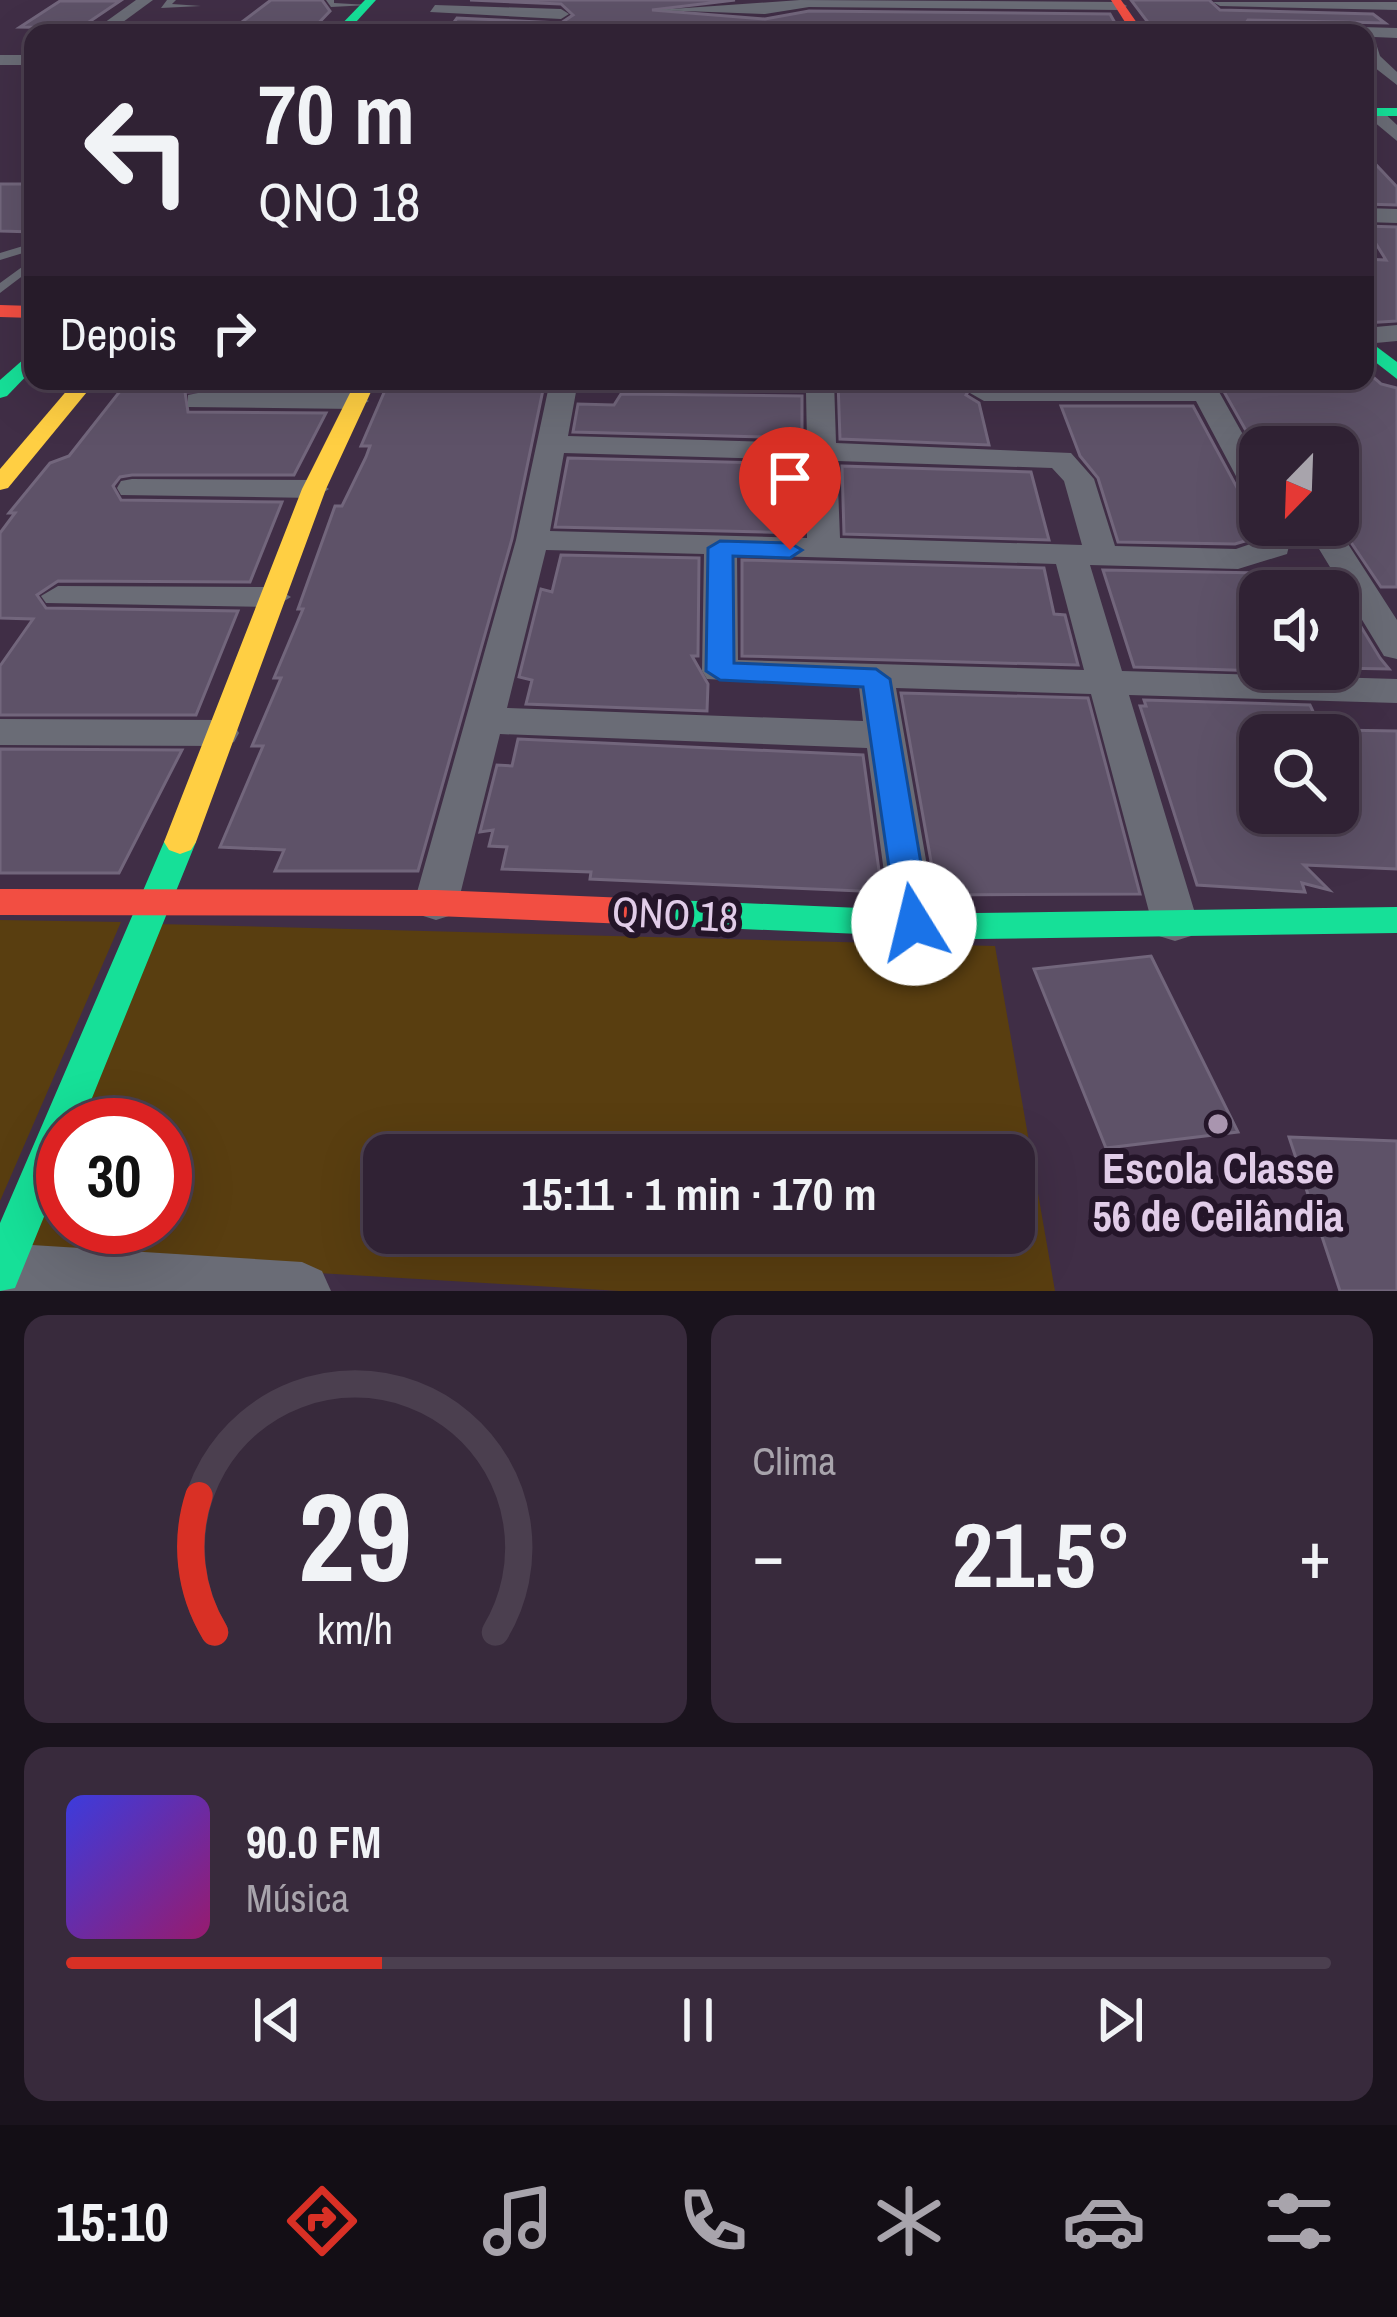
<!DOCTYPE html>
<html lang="pt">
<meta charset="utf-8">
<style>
:root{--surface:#302234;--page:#382a3c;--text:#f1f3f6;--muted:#a8a4ac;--line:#4b3f4f;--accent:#d93025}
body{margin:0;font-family:"Archivo Narrow",sans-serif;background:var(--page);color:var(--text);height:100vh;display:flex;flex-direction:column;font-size:45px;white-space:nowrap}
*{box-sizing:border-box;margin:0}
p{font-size:39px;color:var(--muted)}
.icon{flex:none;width:66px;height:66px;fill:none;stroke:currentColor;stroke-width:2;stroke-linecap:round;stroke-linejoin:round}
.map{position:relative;height:1291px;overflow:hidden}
.drawer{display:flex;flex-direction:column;gap:24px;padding:24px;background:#1a131d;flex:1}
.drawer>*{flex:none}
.guide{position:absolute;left:24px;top:24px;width:1350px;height:366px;border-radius:24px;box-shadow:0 12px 48px #0002,0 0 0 3px var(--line);background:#302234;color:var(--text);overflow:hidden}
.needle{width:78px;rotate:203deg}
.controls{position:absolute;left:1239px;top:426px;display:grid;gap:24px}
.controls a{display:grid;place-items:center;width:120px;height:120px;border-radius:24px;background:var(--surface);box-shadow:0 12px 48px #0002,0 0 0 3px var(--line);font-size:60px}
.speed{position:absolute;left:36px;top:1098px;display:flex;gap:24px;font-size:60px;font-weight:700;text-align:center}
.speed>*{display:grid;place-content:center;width:156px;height:156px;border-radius:50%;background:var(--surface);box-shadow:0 12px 48px #0002,0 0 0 3px var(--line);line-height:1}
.speed .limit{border:18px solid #d22;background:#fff;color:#111}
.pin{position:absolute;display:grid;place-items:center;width:102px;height:102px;color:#fff;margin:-123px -51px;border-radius:50% 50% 50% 0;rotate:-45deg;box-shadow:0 0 12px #0007}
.pin .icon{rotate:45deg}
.me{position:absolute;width:132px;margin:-66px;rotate:351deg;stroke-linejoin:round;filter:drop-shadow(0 0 9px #0008)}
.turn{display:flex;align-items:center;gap:42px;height:252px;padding:0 36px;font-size:54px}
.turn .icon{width:156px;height:156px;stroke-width:2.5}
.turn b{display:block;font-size:84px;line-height:102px}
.then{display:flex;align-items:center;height:114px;padding:0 36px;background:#0003;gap:24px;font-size:45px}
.big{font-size:90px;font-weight:700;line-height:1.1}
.drawer .widget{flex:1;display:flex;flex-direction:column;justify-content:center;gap:18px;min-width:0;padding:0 42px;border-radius:24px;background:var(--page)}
.drawer .dial{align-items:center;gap:0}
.dial svg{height:312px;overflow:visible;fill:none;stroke:var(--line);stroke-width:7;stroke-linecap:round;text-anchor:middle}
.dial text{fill:var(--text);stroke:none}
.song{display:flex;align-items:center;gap:36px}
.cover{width:144px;height:144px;border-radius:18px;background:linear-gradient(135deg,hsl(240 70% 55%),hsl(320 70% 35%))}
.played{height:12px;border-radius:6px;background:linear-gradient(90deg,var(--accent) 25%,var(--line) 25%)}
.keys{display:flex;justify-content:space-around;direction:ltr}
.heat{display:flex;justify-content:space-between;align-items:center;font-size:66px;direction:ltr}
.drawer .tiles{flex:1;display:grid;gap:24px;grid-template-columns:1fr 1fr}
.widget:last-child{grid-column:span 2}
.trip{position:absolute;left:363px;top:1134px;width:672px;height:120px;border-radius:24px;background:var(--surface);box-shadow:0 12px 48px #0002,0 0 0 3px var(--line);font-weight:700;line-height:120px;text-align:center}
.menu{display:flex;height:192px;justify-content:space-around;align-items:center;background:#130e15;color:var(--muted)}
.menu .icon{width:84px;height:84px}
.menu .active{color:var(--accent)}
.menu b{font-size:54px;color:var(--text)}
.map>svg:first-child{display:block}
.green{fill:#593e10;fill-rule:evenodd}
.building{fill:#5e5268;stroke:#72667c;stroke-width:3}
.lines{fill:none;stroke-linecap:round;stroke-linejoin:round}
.lane{fill:#6a6c76;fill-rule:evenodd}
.street{fill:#6a6c76;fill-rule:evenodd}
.fast{fill:#16e098;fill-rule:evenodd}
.slow{fill:#ffcf43;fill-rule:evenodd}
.jam{fill:#f24e42;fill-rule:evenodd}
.route{fill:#1a73e8;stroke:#114b97;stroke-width:3}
.poi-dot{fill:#a995af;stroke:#241529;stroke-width:4.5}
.labels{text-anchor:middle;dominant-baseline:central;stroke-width:12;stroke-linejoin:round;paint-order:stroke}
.near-street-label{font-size:42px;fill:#e1cce8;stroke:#241529}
.near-poi-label{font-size:42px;font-weight:bold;fill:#e1cce8;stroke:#241529}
</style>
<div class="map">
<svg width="1397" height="1291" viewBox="0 0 1397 1291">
<rect width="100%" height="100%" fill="#402e46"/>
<g class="green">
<path d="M0,920L121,922L0,1201Z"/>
<path d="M158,924L995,946L1055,1291H620L16,1255L63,1146V1227H165V1125H72ZM384,1155H1014V1233H384Z"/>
</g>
<g class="building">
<path d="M271,0H322L330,11L310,32L230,31Z"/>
<path d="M470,0H735L652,10L765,19L809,11L1110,14L1115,23L835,24L842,32L807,33H446L457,18L561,23L573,15L561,4Z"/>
<path d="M1131,0H1209L1220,10L1373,14L1385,23L1248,20L1239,33H1156Z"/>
<path d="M60,1H120L80,28L20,27Z"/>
<path d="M1365,153L1397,187V205L1365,204Z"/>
<path d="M0,184H33V232L0,231Z"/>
<path d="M1365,226L1397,227V321L1365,323V259L1386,260Z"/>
<path d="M1365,370L1381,384L1397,388V587H1381L1338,523V447H1260L1258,452L1218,381H1365Z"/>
<path d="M128,381H342L338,388L185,392L188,412L326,413L294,475H132L120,477L113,486L121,500L282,502L250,582L58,581L37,595L46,608L238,611L196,715H0V666L33,619L0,618V533L15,513H9L50,463L69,456Z"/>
<path d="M389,381L544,385L512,539L418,871H275L284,850L220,847L263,746H252L281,678H274L303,609H298L335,506H342L366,457L370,446H361Z"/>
<path d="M838,381H974L966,395L979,403L989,445L840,439Z"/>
<path d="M621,394L802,396V438L573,432L578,404L614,405Z"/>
<path d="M1061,406H1193L1241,495L1260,519L1255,538L1235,544L1118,542L1098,478L1080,456Z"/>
<path d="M568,458L802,464V533L555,527Z"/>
<path d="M842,466L1031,472L1049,540L844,534Z"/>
<path d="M561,555L699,558L698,656H692L708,684L707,711L526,704L532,680L519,677L541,589L552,592Z"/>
<path d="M742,560L1044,568L1054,614L1065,615L1078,665L742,656Z"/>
<path d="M1103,570L1260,573V669L1295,672L1134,667Z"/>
<path d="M1338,589L1380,658L1389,669L1338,668Z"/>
<path d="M901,693L1088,698L1140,894L937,895Z"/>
<path d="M1144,700L1310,705L1324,735H1260V813H1338V730L1397,731V869L1304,865L1329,890L1302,883L1305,892L1197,885L1140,706H1146Z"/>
<path d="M518,739L863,755L882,892L590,879L591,872L502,869L507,847L489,846L493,830L480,832L497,765L512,766Z"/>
<path d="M0,749L182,750L119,873H0Z"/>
<path d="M1151,956L1238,1132L1106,1148L1034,969Z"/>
<path d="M1289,1137L1397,1141V1291H1340Z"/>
</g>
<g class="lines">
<g class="lane">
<path d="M167,0H176L172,4L201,6L161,8Z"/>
<path d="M326,0H334V3L369,5L331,7Z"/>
<path d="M33,243V250L0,260V253Z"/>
<path d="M33,259V268L0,293V283Z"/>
</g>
<g class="street">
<path d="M136,0H153L108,33H90Z"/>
<path d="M800,0L1120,2L1127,6L1120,10L809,7L765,14L657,10Z"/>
<path d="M1213,2H1397V10L1220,6Z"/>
<path d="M435,5L561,9L569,14L561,19L430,12Z"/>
<path d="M1248,24L1397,28V38L1374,37L1380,56L1397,72V85L1365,60V33L1243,32Z"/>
<path d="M1137,27L1144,33H860L868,28Z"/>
<rect x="0" y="55" width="33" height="10"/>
<path d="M1367,108H1379L1397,125V141L1367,116Z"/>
<path d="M1365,208L1397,209V223L1365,222Z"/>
<path d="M1397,325V341L1365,344V328Z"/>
<path d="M550,381H578L568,436L807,443L806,392L603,389L589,381H834L836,443L1071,453L1094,479L1115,546L1236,549L1259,541L1260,525H1326L1339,530L1397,620V659L1384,656L1316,544L1292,534L1287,554L1238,569L1090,565L1122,671L1397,679V703L1129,695L1198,923L1191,936L1175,941L1159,936L1152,923L1091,694L896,688L937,923L930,936L914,941L898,936L891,923L867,748L500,734L458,903L452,915L436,920L420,915L414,903L516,540ZM564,453L807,460V538L550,531ZM837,461L1052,468L1064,481L1082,545L840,538ZM546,550L704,554L702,671L707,679L859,687L863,721L507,708ZM737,555L1056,564L1084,670L738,660Z"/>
<path d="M1185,381H1213L1260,465V502L1245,493L1196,401H984L970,393L984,385H1187Z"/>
<path d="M198,393H355L369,401L355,409L188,407V395Z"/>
<path d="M132,479L314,480L329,489L314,498L121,495L117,488L121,481Z"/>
<path d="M58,586L274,587L291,597L274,607L46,603L41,596Z"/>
<path d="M0,719L220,720L234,724L239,733L234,742L220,746L0,745Z"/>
<path d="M0,1243L302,1262L322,1271L331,1291H0Z"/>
</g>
<g class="fast">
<path d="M365,0H376L346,33H333Z"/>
<rect x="1365" y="108" width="32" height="8"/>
<path d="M1365,338L1397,362V379L1365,354Z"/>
<path d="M33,351V369L7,396L0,398V380Z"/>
<path d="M180,830L191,834L196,842L81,1125H63V1170L15,1288L0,1291V1223L164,842L169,834Z"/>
<path d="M627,898L976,913L1397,907V933L976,939L627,924L615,920L610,911L615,902Z"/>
</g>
<g class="slow">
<path d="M75,381H96L8,488L0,490V469Z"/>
<path d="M356,381H376L326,489L196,842L191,850L180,854L169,850L164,842L302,489Z"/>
</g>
<g class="jam">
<path d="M1111,0H1121L1144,33H1132Z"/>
<path d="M0,305L33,306V318L0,317Z"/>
<path d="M0,889L436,890L627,898L639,902L644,911L639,920L627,924L436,916L0,915Z"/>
</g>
</g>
<path class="route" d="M720,541L790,543L802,550L790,558L733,556L734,663L876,669L890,679L931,923L926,933H902L897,923L863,687L720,680L706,671L708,548Z"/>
<circle class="poi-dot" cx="1218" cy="1124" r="12"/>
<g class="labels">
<g class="near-street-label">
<text transform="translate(675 914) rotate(3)">QNO 18</text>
</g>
<g class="near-poi-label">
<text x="1218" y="1168">Escola Classe<tspan x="1218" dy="48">56 de Ceilândia</tspan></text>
</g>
</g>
</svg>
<div class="controls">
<a><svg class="needle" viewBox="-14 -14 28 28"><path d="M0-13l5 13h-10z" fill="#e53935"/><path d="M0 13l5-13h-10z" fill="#a8a4ac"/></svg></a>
<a><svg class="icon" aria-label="sound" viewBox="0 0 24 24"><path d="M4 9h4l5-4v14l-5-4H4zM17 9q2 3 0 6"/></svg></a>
<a><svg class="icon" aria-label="search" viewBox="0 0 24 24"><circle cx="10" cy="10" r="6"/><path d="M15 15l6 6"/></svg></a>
</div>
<div class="speed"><div class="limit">30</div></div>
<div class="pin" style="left:790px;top:550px;background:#d93025"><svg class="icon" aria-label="arrive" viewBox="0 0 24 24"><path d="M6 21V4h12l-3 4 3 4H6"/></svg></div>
<svg class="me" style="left:914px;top:923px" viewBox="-20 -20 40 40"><circle r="19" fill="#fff"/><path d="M0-13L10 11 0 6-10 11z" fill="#1a73e8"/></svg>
<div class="trip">15:11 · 1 min · 170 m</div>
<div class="guide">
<div class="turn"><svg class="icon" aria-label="left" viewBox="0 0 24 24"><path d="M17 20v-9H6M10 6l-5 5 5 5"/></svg><div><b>70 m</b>QNO 18</div></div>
<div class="then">Depois<svg class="icon" aria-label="right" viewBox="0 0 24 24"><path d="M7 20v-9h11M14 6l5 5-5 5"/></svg></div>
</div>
</div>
<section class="drawer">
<div class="tiles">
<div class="widget dial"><svg viewBox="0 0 100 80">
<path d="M14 69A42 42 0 1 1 86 69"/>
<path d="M14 69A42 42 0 0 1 10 34" stroke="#d93025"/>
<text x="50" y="56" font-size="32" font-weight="700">29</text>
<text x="50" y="72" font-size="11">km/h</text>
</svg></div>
<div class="widget"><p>Clima</p>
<div class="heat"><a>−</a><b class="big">21.5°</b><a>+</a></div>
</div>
<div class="widget">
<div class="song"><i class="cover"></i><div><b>90.0 FM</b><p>Música</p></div></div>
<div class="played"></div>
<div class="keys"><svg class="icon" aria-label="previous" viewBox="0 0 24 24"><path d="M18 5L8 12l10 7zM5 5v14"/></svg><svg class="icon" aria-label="pause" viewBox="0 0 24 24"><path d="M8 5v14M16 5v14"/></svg><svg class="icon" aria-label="next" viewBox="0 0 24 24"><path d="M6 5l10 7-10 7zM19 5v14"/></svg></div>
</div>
</div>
</section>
<nav class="menu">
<b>15:10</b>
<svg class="icon active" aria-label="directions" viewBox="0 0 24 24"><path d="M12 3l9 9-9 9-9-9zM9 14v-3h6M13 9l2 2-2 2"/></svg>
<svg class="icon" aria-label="music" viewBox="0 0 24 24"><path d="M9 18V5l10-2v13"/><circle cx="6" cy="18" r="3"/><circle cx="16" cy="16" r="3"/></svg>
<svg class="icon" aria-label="phone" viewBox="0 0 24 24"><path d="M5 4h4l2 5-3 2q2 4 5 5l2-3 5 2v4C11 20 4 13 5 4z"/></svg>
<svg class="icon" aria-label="climate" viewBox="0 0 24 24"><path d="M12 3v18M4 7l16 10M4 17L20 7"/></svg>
<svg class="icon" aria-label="car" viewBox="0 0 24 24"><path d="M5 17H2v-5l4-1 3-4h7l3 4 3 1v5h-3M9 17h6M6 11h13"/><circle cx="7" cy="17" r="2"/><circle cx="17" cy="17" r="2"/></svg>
<svg class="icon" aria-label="filters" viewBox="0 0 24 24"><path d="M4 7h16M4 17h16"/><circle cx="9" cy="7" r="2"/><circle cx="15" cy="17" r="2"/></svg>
</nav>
